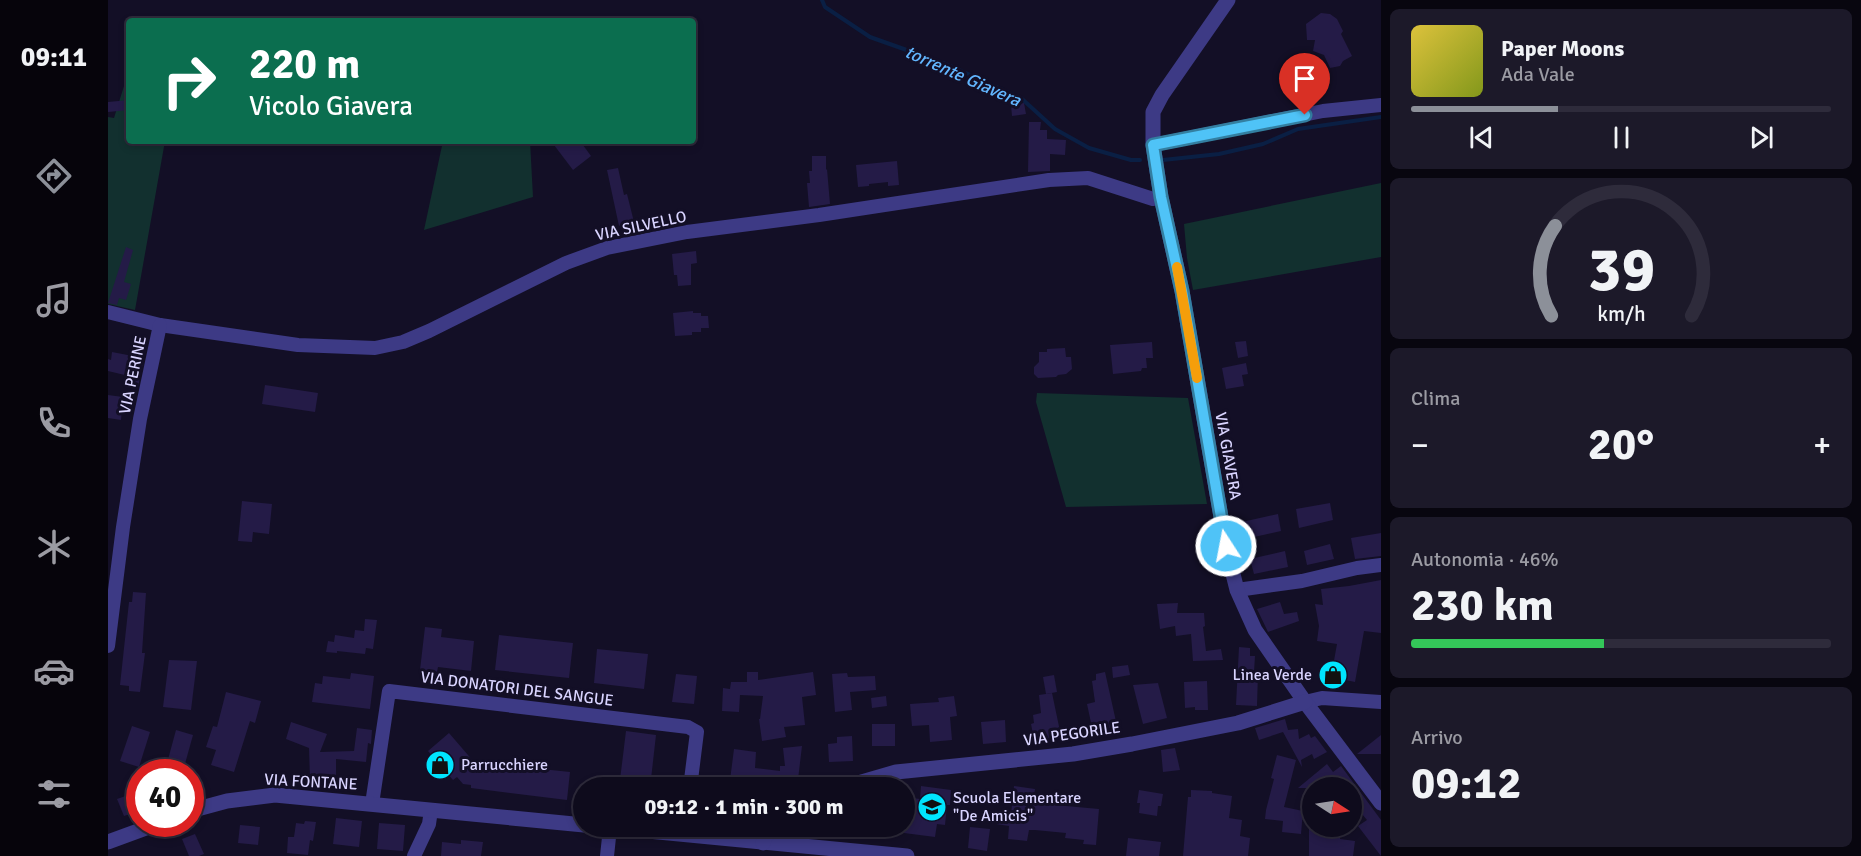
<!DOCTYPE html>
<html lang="it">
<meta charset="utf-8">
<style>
:root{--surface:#0e0b1c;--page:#1c1929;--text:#f1f3f6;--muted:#9b9ba3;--line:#2e2b3b;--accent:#8c9099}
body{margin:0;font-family:Signika,sans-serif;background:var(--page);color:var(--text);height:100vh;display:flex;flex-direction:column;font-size:22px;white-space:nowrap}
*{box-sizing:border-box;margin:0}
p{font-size:20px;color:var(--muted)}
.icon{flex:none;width:33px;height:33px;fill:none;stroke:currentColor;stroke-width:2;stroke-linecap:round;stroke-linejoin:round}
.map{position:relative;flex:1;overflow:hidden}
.drawer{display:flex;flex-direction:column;gap:9px;padding:9px;background:#08060f;width:480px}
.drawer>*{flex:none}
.guide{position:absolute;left:18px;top:18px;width:570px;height:126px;border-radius:6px;box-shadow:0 3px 9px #0003,0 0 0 2px var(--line);background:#0b6e4f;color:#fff;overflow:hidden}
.needle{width:39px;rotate:102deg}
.buttons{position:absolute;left:1194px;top:777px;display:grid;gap:12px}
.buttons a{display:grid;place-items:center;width:60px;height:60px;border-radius:50%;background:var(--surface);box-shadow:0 3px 9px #0003,0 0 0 2px var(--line);font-size:30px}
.speed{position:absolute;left:18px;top:759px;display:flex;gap:12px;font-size:30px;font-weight:700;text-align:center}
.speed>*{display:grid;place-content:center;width:78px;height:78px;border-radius:50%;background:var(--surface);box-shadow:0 3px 9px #0003,0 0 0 2px var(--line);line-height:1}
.speed .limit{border:9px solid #d22;background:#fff;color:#111}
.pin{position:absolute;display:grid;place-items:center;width:51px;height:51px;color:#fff;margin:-62px -26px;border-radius:50% 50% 50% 0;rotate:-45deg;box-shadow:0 0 6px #0007}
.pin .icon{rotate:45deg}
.me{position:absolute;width:66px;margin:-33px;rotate:349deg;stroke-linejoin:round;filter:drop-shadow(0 0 4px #0008)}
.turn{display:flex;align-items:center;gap:21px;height:126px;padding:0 24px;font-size:27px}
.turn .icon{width:78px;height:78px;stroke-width:2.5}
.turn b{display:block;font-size:42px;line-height:51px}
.big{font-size:45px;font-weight:800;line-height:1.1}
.drawer .card{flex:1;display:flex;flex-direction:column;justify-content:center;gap:9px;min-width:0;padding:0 21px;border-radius:9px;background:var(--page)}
.drawer .dial{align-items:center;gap:0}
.dial svg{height:156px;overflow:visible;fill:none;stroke:var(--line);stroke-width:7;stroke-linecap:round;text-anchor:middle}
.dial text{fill:var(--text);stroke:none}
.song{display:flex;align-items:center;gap:18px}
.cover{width:72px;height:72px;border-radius:9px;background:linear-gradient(135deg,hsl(50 70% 55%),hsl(70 70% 35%))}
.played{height:6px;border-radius:3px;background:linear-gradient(90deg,var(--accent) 35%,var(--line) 35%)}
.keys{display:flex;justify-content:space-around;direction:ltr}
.heat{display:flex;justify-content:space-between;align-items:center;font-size:33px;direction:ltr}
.charge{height:9px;border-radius:4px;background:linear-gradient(90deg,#34c759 46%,var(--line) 0)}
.trip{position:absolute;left:465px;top:777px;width:342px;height:60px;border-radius:30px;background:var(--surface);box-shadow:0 3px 9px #0003,0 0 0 2px var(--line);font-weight:800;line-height:60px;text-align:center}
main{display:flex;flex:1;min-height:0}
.dock{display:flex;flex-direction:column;width:108px;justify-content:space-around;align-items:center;background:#06040b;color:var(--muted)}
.dock .icon{width:42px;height:42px}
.dock .on{color:var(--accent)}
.dock b{font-size:27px;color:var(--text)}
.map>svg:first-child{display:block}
.green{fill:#12302f}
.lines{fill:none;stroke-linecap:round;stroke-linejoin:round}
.stream{stroke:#0a1f44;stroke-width:4}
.building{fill:#241b47}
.minor{stroke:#3d3a85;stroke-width:14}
.tertiary{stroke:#3d3a85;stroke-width:15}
.route-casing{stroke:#337fa1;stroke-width:15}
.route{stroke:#4fc3f7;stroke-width:10}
.slow{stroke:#f59e0b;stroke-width:10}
.labels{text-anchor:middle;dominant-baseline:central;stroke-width:6;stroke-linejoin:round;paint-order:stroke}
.street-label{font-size:16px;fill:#d9d4ff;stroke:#130f26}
.poi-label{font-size:16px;fill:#d9d4ff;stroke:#130f26;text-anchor:start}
.water-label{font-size:18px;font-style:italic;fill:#62b6ff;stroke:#130f26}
</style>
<main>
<nav class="dock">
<b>09:11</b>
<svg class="icon on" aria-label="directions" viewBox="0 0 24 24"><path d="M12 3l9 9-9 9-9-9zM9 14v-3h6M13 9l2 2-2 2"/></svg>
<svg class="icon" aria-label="music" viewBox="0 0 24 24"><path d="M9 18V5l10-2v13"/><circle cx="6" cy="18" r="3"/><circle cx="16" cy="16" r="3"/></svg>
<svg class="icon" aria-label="phone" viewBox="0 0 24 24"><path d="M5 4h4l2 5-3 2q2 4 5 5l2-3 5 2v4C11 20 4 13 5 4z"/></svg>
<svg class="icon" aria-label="climate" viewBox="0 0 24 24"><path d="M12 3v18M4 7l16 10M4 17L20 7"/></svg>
<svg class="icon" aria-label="car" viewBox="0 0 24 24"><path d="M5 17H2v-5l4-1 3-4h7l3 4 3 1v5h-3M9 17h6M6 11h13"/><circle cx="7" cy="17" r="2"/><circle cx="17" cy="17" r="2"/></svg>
<svg class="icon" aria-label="filters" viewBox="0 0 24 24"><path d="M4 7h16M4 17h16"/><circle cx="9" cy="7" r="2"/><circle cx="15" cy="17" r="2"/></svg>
</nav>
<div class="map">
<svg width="1273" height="856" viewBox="0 0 1273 856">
<rect width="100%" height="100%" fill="#130f26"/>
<g class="green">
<path d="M21,70V141H57L27,310L0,304V117L6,118Z"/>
<path d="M335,141H422L425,197L316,230Z"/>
<path d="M1273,183V257L1085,290L1079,258L1076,224Z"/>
<path d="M929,393L1080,398L1099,504L958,507L928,402Z"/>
</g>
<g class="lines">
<g class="stream">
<path d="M714,0L717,7L762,37L838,64L913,98L947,129L981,148L1023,160H1032"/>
<path d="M1055,160L1111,154L1155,144L1190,129L1273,117"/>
</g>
</g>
<g class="building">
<path d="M1213,13L1222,14L1229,19L1235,31L1233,34L1244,56L1235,61L1232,66L1222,68L1216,55L1205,51L1207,40H1199L1198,24Z"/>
<path d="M21,100V110L0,112V102Z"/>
<path d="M916,103L918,114L904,116L903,105Z"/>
<path d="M921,122H933L932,130H939V139L958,140L957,155L942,154V171L920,172Z"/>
<path d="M443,141H472L483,156L465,170Z"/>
<path d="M704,156H718V170L719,169L722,204L701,207L699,183H702L701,171H704Z"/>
<path d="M789,161L791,185L780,186V182L761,184V186L750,187L748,165Z"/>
<path d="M510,168L516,195L519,194L526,222L511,226L499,170Z"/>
<path d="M18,247L25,250L16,282L23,284L18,300L11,298L9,305L0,303Z"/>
<path d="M588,251L589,263L583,264V285L570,286L569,275H566L564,254Z"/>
<path d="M585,311V313H593V316H600L601,328H593V332H584V335L567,336L565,313Z"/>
<path d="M34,337L40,338L30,387L23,386L25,377L0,371V359L3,360L4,352L30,357Z"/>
<path d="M1138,341L1140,356L1130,358L1127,342Z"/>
<path d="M1044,342L1045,358H1038L1039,368H1034L1033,371L1005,374L1002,345Z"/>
<path d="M957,348L958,357H963L964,369L958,374L950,375L948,377L930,378L926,374V367L931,362V352H939V349Z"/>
<path d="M1138,363L1140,374L1134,375L1136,386L1118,389L1114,368Z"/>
<path d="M157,385L210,393L207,412L154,404Z"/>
<path d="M0,395L15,397L13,420L0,418Z"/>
<path d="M134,501L164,504L161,534L145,532L144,542L130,541Z"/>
<path d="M1222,503L1225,520L1191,528L1188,509Z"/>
<path d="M1170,514L1173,531L1137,539L1134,522Z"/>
<path d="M1273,533V556L1247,559L1243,538Z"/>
<path d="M1222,544L1226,559L1199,565L1196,551Z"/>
<path d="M1177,551L1180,567L1146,574L1142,559Z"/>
<path d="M1273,580V633L1256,631L1247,682L1223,677L1229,644L1209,641L1211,626L1207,604L1215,605L1213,589L1241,586Z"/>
<path d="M25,592L38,593L34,653H37L32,692L21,691V686L12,685L21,602H24Z"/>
<path d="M1172,602L1176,614L1189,612L1191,621L1160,632L1149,609Z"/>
<path d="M1070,603L1069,613H1096L1097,626L1095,627L1098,651L1113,649L1115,660L1085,661L1083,634L1068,636L1067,626L1052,629L1049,604Z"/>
<path d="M257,619L269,620L265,649L258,648L257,654L229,651V653L218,652L220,641L226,642L227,635L246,638L247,630L256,631Z"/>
<path d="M317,627L334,629L333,637L366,641L363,671L330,667L329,672L312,670Z"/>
<path d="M391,635L465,643L461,678L387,670Z"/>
<path d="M1131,647L1142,648V656H1147L1146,672L1150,673L1149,706L1128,705Z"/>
<path d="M489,649L540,654L536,689L486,683Z"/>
<path d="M61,660L89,661L83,710L55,707Z"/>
<path d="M1020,665L1022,675L1005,678L1004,667Z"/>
<path d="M639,672H650V680L705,672L708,695L694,697L697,725L676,727L678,737L654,741L651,719H652L655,696L632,695L631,712L614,711L615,688L622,689L623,682H639Z"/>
<path d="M997,672L1009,726L985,732L979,704L987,702L984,681L988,680V674Z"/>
<path d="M243,673L266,676L262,709L204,702L207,683L214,684L215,676L242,679Z"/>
<path d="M739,673L740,677L767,676L768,690L742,692L744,710L727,712L724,674Z"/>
<path d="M568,674L589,676L586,704L564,702Z"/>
<path d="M946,675L949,692L938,694L935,677Z"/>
<path d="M1099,681L1100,710H1087V707L1077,708L1076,682Z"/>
<path d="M1050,683L1059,718L1035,724L1025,685Z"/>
<path d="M118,692L153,701L147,723L142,721L126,772L103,765L108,750L98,747L105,726L109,727Z"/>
<path d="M944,693L953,736L937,739V737L926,739L923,724L926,723L925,715L933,713L931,695Z"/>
<path d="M778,696L779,706L764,708L763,698Z"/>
<path d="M846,696L849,716L842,717L844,740L822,742L821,725L804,726L802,704L831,702L830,698Z"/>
<path d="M1177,719L1180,730L1190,729L1191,739L1201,734L1203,738L1207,736L1219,752L1206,759L1204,754L1193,760L1194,767L1175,732L1151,740L1147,728Z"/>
<path d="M897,720L898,742L875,744L873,722Z"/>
<path d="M183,722L219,734L212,752L246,751L249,728L264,730L263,744L260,743L258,762L228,759V779H202L201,748L178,739Z"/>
<rect x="764" y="724" width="23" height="22"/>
<path d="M24,726L42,732L31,767L12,761Z"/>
<path d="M68,730L85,735L75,771L58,767Z"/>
<path d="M518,731L548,735L542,788H511Z"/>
<path d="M341,733L366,762L462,772L459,800L363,788V785L355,784L349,777L345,780L320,751Z"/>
<path d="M1273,735V754H1249Z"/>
<path d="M744,736L745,761L721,762L720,744L729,743V737Z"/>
<path d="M694,746L689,788H621L626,749L648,752L647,768L672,771V766H677L675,748Z"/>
<path d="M1067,748L1072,770L1055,772L1053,750Z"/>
<path d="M1169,755L1188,760L1176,807L1195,811L1193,834L1174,832L1175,821L1157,819L1158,810L1166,779L1163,778Z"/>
<path d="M1219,764L1225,772L1233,766L1273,820V856L1250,826L1259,820L1244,802V788H1231L1228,783L1222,788H1190Z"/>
<path d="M813,786L843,790L842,805H839L837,825L829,824L827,837L796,833V797L812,799Z"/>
<path d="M906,786L927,789L925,803L991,809L988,845L975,844L976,840L957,838L958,833L927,830H921L919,841L900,839L901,826L888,824L890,812L903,814Z"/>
<path d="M1031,790L1055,794L1053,806H1050L1049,816L1031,813L1032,803H1029Z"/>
<path d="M1083,790L1104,791V793L1124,796L1121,818L1134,820L1132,836L1142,838L1140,856H1075L1080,797H1083Z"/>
<path d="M32,791V811L16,816L9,799Z"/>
<path d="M228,818L254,821L251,847L225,844Z"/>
<path d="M197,821L208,822L205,841L202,840L200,855L179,853L180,837H186L188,823L196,824Z"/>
<path d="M271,823L297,825L295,851L269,849Z"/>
<path d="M132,825L152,827L150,845L130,843Z"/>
<path d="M1201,826H1233L1232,839L1247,841L1245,856H1201Z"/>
<path d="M862,827L882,829L879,851L860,848Z"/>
<path d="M87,834L96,854L91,856H81L74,839Z"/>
<path d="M1020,838L1053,842L1051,856H1018Z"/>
<path d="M353,840L375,842L373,856H333L334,842L353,844Z"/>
</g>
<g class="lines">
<g class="minor">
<path d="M1045,145L1215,111L1273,105"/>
<path d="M0,312L52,325L190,345L267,348L295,342L321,331L458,263L499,248L579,232L711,215L941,180L980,178L1045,199L1053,197"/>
<path d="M1129,590L1194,581L1249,568L1273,565"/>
<path d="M0,646L15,527L32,419L52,325"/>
<path d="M1197,702L1214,698L1273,702"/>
<path d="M264,804L281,691L580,727L589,732L582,788"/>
<path d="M306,856L321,824L323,810"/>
<path d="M499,856L502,828"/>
</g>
<g class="tertiary">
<path d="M1120,0L1054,95L1045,112V145L1053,197L1074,291L1118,546L1129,590L1147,630L1197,702L1273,803"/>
<path d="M733,788L788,772L965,754L1024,744L1130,723L1197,702"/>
<path d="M82,811L119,801L167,795L476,825"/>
<path d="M488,826L799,856"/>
<path d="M0,842L49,824"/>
<path d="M655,843L657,837L668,826"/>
</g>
</g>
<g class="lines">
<g class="route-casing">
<path id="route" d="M1118,546L1074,291L1053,197L1045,145L1197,115"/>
</g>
<use href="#route" class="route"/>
<path class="slow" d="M1069,267L1089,378"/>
</g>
<defs>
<g id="shop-disc" transform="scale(1.5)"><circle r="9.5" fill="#00e5ff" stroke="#130f26"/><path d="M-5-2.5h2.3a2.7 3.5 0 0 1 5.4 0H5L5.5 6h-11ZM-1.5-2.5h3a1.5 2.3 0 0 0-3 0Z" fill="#111"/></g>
<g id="school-disc" transform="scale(1.5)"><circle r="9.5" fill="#00e5ff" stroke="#130f26"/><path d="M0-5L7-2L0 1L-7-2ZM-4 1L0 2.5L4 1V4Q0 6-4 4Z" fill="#111"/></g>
</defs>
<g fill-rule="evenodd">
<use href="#shop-disc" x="1225" y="675"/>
<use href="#shop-disc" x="332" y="765"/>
<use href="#school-disc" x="824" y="807"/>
</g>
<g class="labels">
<g class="street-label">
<text transform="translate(533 226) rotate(-12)">VIA SILVELLO</text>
<text transform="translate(25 375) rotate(-78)">VIA PERINE</text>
<text transform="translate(1120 456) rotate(80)">VIA GIAVERA</text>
<text transform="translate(409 689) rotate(7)">VIA DONATORI DEL SANGUE</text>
<text transform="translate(964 734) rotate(-8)">VIA PEGORILE</text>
<text transform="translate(203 782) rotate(3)">VIA FONTANE</text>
</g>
<g class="poi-label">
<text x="1204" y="675" text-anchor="end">Linea Verde</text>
<text x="353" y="765">Parrucchiere</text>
<text x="845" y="798">Scuola Elementare<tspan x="845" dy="18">"De Amicis"</tspan></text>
</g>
<g class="water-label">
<text transform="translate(855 76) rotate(24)">torrente Giavera</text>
</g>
</g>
</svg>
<div class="buttons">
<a><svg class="needle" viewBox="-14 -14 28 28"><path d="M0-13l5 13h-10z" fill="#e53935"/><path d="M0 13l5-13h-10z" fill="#9b9ba3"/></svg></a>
</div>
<div class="speed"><div class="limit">40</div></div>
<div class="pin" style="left:1197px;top:115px;background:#d93025"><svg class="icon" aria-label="arrive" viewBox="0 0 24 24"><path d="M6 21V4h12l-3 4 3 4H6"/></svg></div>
<svg class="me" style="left:1118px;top:546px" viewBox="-20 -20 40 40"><circle r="17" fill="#4fc3f7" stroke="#fff" stroke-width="3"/><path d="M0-11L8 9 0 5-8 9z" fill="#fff"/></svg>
<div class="trip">09:12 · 1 min · 300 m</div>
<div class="guide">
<div class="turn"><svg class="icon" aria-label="right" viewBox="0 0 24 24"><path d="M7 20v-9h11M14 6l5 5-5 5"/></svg><div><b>220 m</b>Vicolo Giavera</div></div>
</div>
</div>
<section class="drawer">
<div class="card">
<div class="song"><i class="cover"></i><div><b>Paper Moons</b><p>Ada Vale</p></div></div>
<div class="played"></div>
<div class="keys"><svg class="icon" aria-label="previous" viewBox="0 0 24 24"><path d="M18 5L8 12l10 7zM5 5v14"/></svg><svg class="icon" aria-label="pause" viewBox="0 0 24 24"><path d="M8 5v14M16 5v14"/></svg><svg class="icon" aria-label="next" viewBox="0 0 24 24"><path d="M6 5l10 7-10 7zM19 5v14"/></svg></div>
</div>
<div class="card dial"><svg viewBox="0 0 100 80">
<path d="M14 69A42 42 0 1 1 86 69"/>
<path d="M14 69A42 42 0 0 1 16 23" stroke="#8c9099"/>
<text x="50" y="56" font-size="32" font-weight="700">39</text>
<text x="50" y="72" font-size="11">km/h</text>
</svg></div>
<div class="card"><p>Clima</p>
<div class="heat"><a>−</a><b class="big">20°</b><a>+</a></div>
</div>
<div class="card"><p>Autonomia · 46%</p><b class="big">230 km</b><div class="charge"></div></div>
<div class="card"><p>Arrivo</p><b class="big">09:12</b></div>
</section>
</main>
